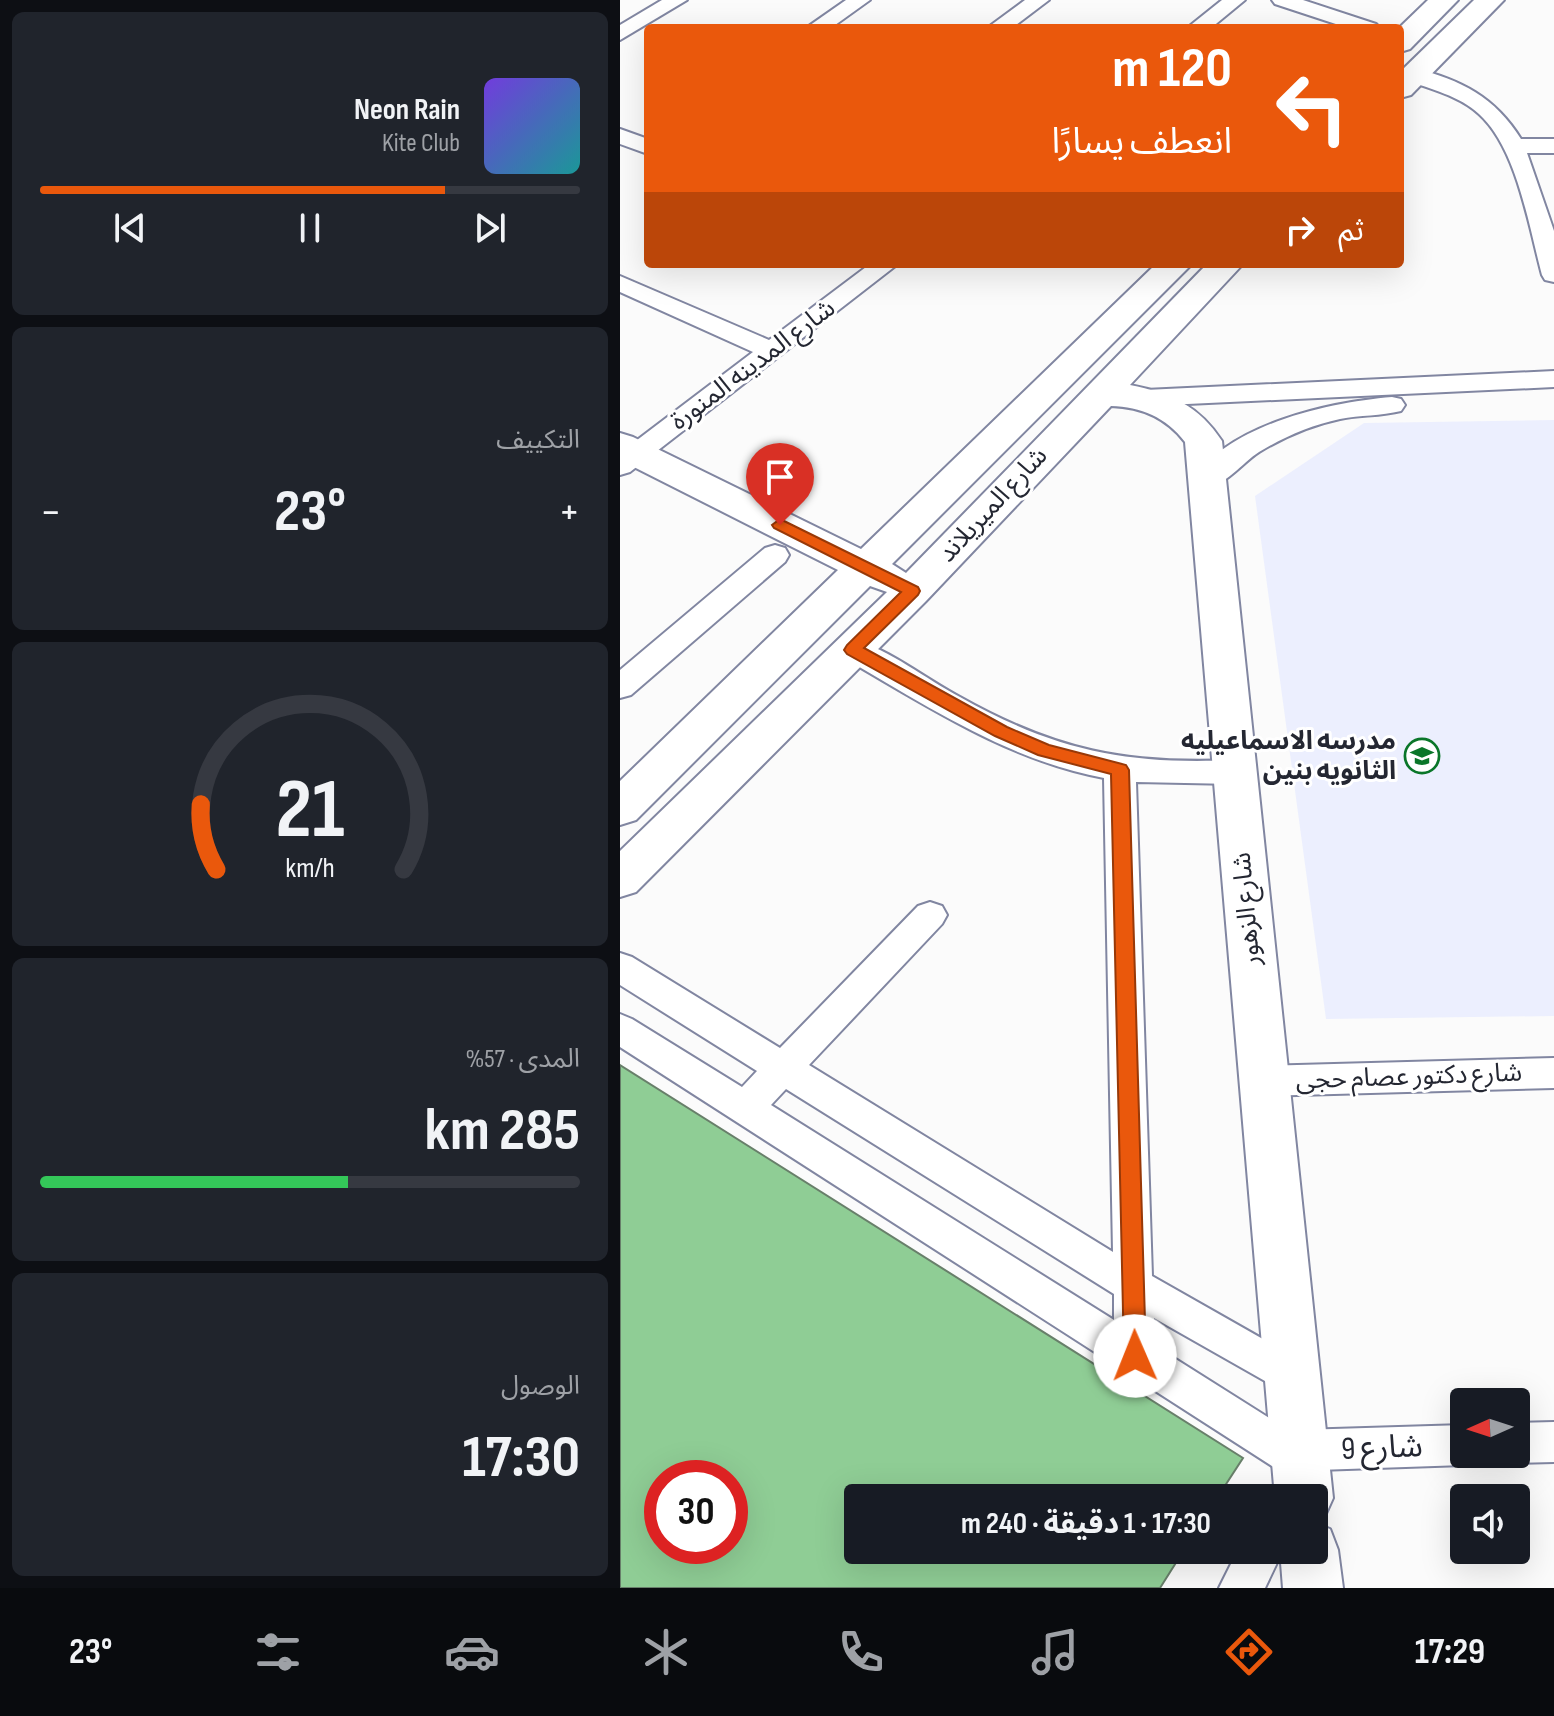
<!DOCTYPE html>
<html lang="ar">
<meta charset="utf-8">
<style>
:root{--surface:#171b24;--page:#20242c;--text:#f1f3f6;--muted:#9ea1a6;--line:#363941;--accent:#ea580c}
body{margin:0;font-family:"Sofia Sans Condensed","Noto Sans Arabic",sans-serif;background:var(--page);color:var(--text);direction:rtl;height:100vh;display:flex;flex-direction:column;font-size:30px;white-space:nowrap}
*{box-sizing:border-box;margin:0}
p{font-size:26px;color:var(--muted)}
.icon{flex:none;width:44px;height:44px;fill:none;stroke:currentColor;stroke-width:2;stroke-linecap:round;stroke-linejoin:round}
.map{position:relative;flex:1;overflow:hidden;direction:ltr}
.details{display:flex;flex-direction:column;gap:12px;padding:12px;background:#0d0f14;width:620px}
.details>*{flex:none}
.top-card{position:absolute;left:24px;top:24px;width:760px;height:244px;border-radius:8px;box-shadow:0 8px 32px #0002;direction:rtl;background:#ea580c;color:#fff;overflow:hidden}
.needle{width:52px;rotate:267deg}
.fabs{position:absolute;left:830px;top:1388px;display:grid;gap:16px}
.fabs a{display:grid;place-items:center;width:80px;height:80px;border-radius:8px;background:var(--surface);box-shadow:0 8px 32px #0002;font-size:40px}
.speed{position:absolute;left:24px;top:1460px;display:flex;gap:16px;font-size:40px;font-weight:700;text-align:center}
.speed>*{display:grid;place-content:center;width:104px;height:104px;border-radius:50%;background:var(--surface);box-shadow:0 8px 32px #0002;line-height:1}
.speed .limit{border:12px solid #d22;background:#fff;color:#111}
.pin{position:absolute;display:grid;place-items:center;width:68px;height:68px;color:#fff;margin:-82px -34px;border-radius:50% 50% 50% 0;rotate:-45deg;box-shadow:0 0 8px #0007}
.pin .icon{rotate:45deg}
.me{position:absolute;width:88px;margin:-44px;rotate:359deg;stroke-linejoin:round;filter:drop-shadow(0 0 6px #0008)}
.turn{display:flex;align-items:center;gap:28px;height:168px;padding:0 40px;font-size:36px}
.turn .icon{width:104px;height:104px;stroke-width:2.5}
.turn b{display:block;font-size:56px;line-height:68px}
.then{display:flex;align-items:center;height:76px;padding:0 40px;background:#0003;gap:16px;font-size:30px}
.big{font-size:60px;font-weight:700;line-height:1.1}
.details .card{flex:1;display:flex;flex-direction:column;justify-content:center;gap:12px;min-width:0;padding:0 28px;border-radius:12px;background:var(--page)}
.details .dial{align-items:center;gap:0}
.dial svg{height:208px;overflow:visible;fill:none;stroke:var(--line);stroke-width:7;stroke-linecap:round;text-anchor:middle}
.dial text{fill:var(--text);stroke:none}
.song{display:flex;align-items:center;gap:24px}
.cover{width:96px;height:96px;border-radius:12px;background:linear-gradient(135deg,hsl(260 70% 55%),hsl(180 70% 35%))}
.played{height:8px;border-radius:4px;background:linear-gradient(90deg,var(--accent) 75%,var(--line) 75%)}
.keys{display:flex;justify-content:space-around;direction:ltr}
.heat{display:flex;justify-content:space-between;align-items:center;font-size:44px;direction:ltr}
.charge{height:12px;border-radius:6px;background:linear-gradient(90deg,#34c759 57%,var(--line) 0)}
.trip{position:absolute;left:224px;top:1484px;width:484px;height:80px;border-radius:8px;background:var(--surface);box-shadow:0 8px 32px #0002;font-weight:700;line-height:80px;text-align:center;direction:rtl}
.dock{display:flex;height:128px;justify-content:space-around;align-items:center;background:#090b0e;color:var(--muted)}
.dock .icon{width:56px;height:56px}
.dock .current{color:var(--accent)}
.dock b{font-size:36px;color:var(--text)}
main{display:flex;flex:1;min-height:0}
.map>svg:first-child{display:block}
.built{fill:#eceffe}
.building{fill:#8fcd95;stroke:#687f6a;stroke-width:2;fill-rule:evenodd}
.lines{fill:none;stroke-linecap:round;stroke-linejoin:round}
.street-casing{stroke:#8186a1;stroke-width:4}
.secondary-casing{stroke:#8186a1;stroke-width:4}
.street{fill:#fff;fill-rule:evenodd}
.secondary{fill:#fff;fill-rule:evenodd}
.route{fill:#ea580c;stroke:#983908;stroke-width:2}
.labels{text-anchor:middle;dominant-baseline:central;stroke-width:6;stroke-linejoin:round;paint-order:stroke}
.street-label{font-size:26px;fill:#242732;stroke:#fff}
.poi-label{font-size:26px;font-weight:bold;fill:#242732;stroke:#fff;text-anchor:end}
.near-street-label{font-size:32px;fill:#242732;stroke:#fff}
</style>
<main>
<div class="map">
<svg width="934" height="1588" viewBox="0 0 934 1588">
<rect width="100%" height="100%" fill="#fbfbfb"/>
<path class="built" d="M934,420V1016L706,1019L635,496L744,423Z"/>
<path class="building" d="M0,1065L623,1458L597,1498H238V1550H564L540,1588H0ZM42,1478H110V1546H42Z"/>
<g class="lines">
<g class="street-casing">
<g id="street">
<path d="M42,0H67L0,40V25Z"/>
<path d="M226,0H250L211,28H186Z"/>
<path d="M405,0H429L392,28H367Z"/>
<path d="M602,0H625L591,28H567Z"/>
<path d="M652,0H683L756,24L760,28H728L655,4Z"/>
<path d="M794,68C841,80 875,97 901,139H934V153H907L934,231V282L925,280L922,275C909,227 897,148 859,114C840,96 810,89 786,80L783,75L786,70Z"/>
<path d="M0,129L28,139V154L0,144Z"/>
<path d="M250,264H278L10,472L0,475V453L133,352L0,292V276L149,340Z"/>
<path d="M934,371V387L525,406L516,404L512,398L516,392L525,390Z"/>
<path d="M772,397L781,399L785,405L781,411C761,416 740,415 720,419C691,425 664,437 639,452C620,464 601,493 577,486L573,480C609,424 710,402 772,397Z"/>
<path d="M155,545L165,548L169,555L165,562L11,695L0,698V670L145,548Z"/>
<path d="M233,639C270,650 306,679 340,697C434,750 506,765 614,760L625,764L630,772L625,780L614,784L516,782L532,1276L687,1364L693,1378L687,1392L673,1397L534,1318L535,1346L673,1433L680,1430L844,1425V1454H861L859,1459L844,1465L698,1470L696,1475L681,1481L666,1475L0,1047V1014L12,1019L122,1087L137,1071L0,985V953L12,957L160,1048L298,906L310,902L322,906L327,915L322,924L189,1065L493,1252L484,778C387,760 306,705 222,657L218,650L222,643ZM166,1089L494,1294V1320L151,1105Z"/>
<path d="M934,1058V1088L643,1096L630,1092L625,1081L630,1070L643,1066Z"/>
<path d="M934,1422V1462L896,1463L881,1457L880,1454H896V1423Z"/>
<path d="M618,1550H663L645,1588H599Z"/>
</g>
</g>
<g class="secondary-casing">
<g id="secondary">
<path d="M808,0H838L790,49L780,52L779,28Z"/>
<path d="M854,0H884L791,95L780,98V72Z"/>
<path d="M536,264H572L272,564L286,573L587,264H623L510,385C551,393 579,406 602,441L713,1498L704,1518L694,1523V1498H655L565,442C546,417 521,407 491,406L306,601L16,892L0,897V851L267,592L250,586L16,820L0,825V781L218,570L0,460V433L13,437L241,549Z"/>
<path d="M694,1523L710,1529L718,1550L723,1588H663L660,1550H694Z"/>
</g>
</g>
<use href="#street" class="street"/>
<use href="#secondary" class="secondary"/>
</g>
<path class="route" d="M160,519L298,587L300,591L298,595L244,648L387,727L429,745L506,765L509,770L526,1356L523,1364L515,1367L507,1364L504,1356L491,774L418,755L375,736L227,654L224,650L227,645L281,592L154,528L152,525Z"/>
<defs>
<g id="school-ring" transform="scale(1.8)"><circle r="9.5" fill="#fff" stroke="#0a7629" stroke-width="1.5"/><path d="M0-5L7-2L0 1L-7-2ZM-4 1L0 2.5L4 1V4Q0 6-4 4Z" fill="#0a7629"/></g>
</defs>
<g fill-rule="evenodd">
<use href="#school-ring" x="802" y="756"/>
</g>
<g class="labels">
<g class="street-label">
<text transform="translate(133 365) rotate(-37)">شارع المدينه المنورة</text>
<text transform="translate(373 505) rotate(-47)">شارع الميريلاند</text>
<text transform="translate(627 909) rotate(-95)">شارع الزهور</text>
<text transform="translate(789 1077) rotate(-2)">شارع دكتور عصام حجى</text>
</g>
<g class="poi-label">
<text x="776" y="741">مدرسه الاسماعيليه<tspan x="776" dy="30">الثانويه بنين</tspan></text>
</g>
<g class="near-street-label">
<text transform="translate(762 1448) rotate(-2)">شارع 9</text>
</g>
</g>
</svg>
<div class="fabs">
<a><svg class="needle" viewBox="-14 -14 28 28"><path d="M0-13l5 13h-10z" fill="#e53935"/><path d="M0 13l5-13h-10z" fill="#9ea1a6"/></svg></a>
<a><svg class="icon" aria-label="sound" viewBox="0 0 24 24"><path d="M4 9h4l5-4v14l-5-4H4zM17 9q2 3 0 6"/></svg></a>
</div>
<div class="speed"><div class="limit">30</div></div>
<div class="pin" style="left:160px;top:525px;background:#d93025"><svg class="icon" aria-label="arrive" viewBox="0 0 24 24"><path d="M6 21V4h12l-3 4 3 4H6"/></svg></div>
<svg class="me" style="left:515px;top:1356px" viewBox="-20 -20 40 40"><circle r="19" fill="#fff"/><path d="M0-13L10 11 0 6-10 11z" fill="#ea580c"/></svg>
<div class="trip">17:30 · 1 دقيقة · 240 m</div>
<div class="top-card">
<div class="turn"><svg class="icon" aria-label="left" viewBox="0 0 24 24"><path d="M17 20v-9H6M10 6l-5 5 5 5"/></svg><div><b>120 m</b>انعطف يسارًا</div></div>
<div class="then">ثم<svg class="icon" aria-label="right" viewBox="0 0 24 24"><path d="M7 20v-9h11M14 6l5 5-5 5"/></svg></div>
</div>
</div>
<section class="details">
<div class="card">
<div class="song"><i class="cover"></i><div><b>Neon Rain</b><p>Kite Club</p></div></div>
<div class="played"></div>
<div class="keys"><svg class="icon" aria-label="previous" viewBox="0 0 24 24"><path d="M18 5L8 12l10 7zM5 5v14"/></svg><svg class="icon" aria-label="pause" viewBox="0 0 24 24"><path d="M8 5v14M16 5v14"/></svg><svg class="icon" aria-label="next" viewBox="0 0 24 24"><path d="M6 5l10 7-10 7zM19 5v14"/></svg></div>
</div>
<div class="card"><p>التكييف</p>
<div class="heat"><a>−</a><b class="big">23°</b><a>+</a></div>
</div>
<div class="card dial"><svg viewBox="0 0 100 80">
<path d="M14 69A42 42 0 1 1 86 69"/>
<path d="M14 69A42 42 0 0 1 8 44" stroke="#ea580c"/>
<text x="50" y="56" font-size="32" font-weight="700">21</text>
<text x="50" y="72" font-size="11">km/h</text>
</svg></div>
<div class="card"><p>المدى · 57%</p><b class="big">285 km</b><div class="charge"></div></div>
<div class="card"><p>الوصول</p><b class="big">17:30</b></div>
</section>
</main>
<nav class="dock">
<b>17:29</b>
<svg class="icon current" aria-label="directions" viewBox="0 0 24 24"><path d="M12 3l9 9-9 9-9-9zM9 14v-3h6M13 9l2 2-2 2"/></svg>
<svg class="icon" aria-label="music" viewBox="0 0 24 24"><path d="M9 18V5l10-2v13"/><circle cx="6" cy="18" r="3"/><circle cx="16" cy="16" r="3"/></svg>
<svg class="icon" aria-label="phone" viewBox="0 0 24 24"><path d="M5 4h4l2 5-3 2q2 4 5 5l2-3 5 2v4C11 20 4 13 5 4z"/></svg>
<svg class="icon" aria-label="climate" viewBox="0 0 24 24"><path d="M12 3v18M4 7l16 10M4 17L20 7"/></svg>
<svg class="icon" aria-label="car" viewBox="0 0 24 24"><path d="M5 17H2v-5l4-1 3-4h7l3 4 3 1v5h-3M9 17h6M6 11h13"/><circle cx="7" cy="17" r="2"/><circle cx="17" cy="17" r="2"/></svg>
<svg class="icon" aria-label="filters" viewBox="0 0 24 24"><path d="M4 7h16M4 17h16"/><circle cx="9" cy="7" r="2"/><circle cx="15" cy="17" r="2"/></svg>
<b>23°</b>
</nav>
